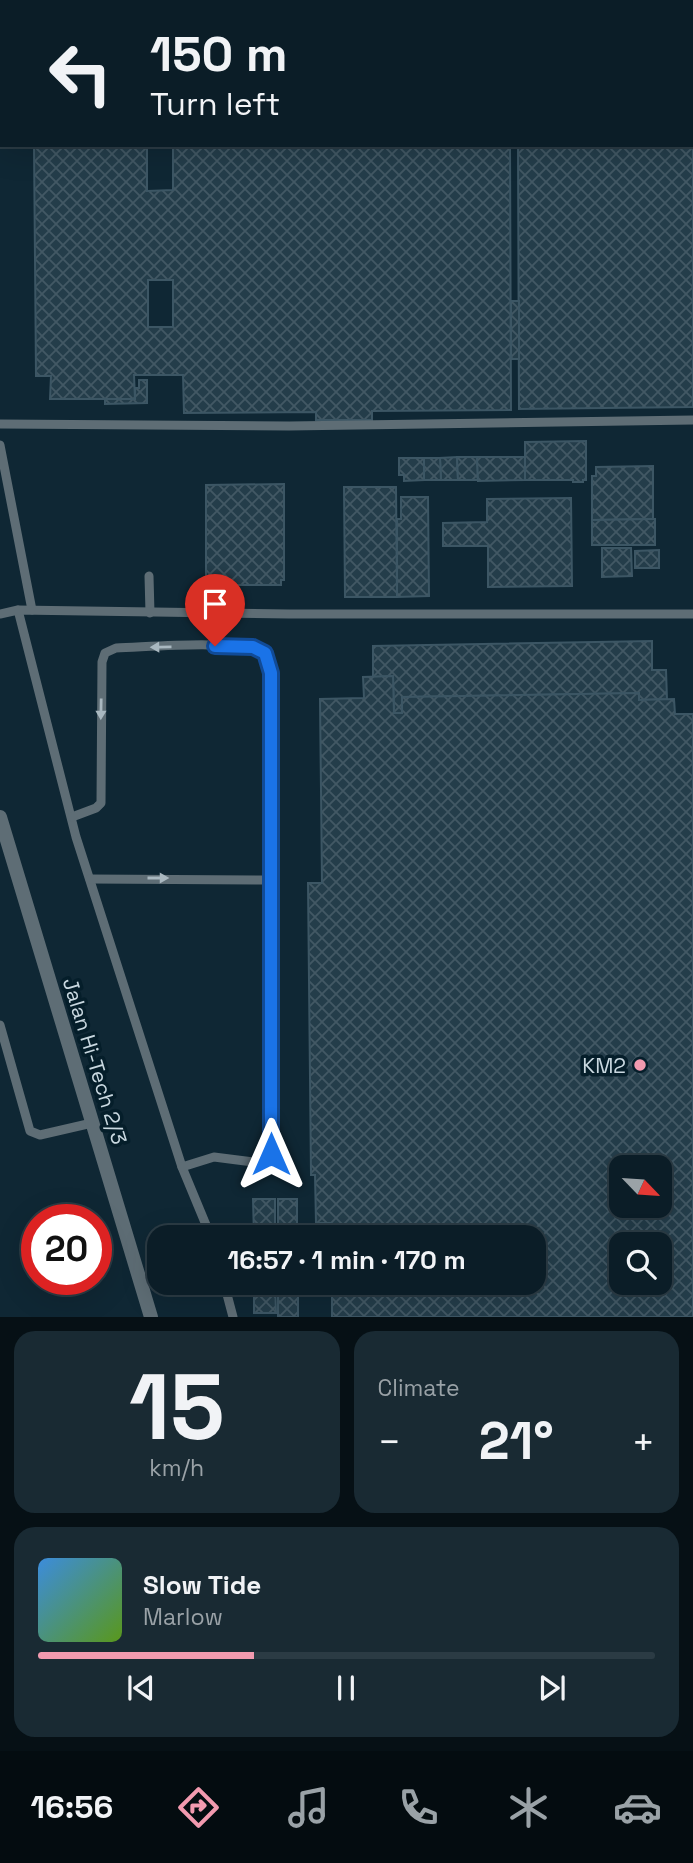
<!DOCTYPE html>
<meta charset="utf-8">
<style>
:root{--surface:#0b1d27;--page:#192a33;--text:#f1f3f6;--muted:#9aa2a7;--line:#2b3b44;--accent:#f29aaf}
body{margin:0;font-family:"Space Grotesk",sans-serif;background:var(--page);color:var(--text);height:100vh;display:flex;flex-direction:column;font-size:26px;white-space:nowrap}
*{box-sizing:border-box;margin:0}
p{font-size:23px;color:var(--muted)}
.icon{flex:none;width:38px;height:38px;fill:none;stroke:currentColor;stroke-width:2;stroke-linecap:round;stroke-linejoin:round}
.map{position:relative;height:1317px;overflow:hidden}
.details{display:flex;flex-direction:column;gap:14px;padding:14px;background:#061015;flex:1}
.details>*{flex:none}
.banner{position:absolute;left:0px;top:0px;width:693px;height:147px;box-shadow:0 7px 28px #0002,0 0 0 2px var(--line);background:#0b1d27;color:var(--text);overflow:hidden}
.needle{width:46px;rotate:115deg}
.controls{position:absolute;left:609px;top:1155px;display:grid;gap:14px}
.controls a{display:grid;place-items:center;width:63px;height:63px;border-radius:14px;background:var(--surface);box-shadow:0 7px 28px #0002,0 0 0 2px var(--line);font-size:35px}
.speed{position:absolute;left:21px;top:1204px;display:flex;gap:14px;font-size:35px;font-weight:700;text-align:center}
.speed>*{display:grid;place-content:center;width:91px;height:91px;border-radius:50%;background:var(--surface);box-shadow:0 7px 28px #0002,0 0 0 2px var(--line);line-height:1}
.speed .limit{border:10px solid #d22;background:#fff;color:#111}
.pin{position:absolute;display:grid;place-items:center;width:60px;height:60px;color:#fff;margin:-72px -30px;border-radius:50% 50% 50% 0;rotate:-45deg;box-shadow:0 0 7px #0007}
.pin .icon{rotate:45deg}
.me{position:absolute;width:77px;margin:-38px;rotate:0deg;stroke-linejoin:round;filter:drop-shadow(0 0 5px #0008)}
.turn{display:flex;align-items:center;gap:24px;height:147px;padding:0 35px;font-size:32px}
.turn .icon{width:91px;height:91px;stroke-width:2.5}
.turn b{display:block;font-size:49px;line-height:60px}
.big{font-size:52px;font-weight:700;line-height:1.1}
.details .card{flex:1;display:flex;flex-direction:column;justify-content:center;gap:10px;min-width:0;padding:0 24px;border-radius:21px;background:var(--page)}
.details .dial{align-items:center;gap:0}
.dial b{font-size:91px;line-height:1}
.song{display:flex;align-items:center;gap:21px}
.cover{width:84px;height:84px;border-radius:10px;background:linear-gradient(135deg,hsl(210 70% 55%),hsl(90 70% 35%))}
.played{height:7px;border-radius:4px;background:linear-gradient(90deg,var(--accent) 35%,var(--line) 35%)}
.keys{display:flex;justify-content:space-around;direction:ltr}
.heat{display:flex;justify-content:space-between;align-items:center;font-size:38px;direction:ltr}
.details .tiles{flex:1;display:grid;gap:14px;grid-template-columns:1fr 1fr}
.card:last-child{grid-column:span 2}
.trip{position:absolute;left:147px;top:1225px;width:399px;height:70px;border-radius:21px;background:var(--surface);box-shadow:0 7px 28px #0002,0 0 0 2px var(--line);font-weight:700;line-height:70px;text-align:center}
.dock{display:flex;height:112px;justify-content:space-around;align-items:center;background:#040c10;color:var(--muted)}
.dock .icon{width:49px;height:49px}
.dock .on{color:var(--accent)}
.dock b{font-size:32px;color:var(--text)}
.map>svg:first-child{display:block}
.building{fill:url(#building-cross-hatch);stroke:#3c5664;stroke-width:2;fill-rule:evenodd}
.lines{fill:none;stroke-linecap:round;stroke-linejoin:round}
.service{stroke:#5e6d75;stroke-width:9}
.minor{stroke:#5e6d75;stroke-width:14}
.oneway{fill:#a9b8c0}
.route-casing{stroke:#114b97;stroke-width:18}
.route{stroke:#1a73e8;stroke-width:12}
.poi-dot{fill:#f29aaf;stroke:#051e2a;stroke-width:2.5}
.labels{text-anchor:middle;dominant-baseline:central;stroke-width:7;stroke-linejoin:round;paint-order:stroke}
.street-label{font-size:21px;fill:#c9d8e0;stroke:#051e2a}
.poi-label{font-size:21px;fill:#c9d8e0;stroke:#051e2a;text-anchor:end}
</style>
<div class="map">
<svg width="693" height="1317" viewBox="0 0 693 1317">
<defs>
<pattern id="building-cross-hatch" width="8" height="8" patternUnits="userSpaceOnUse" patternTransform="scale(1.75)"><rect width="8" height="8" fill="#243d4a"/><path d="M0 0l8 8M0 8l8-8" fill="none" stroke="#425864"/></pattern>
</defs>
<rect width="100%" height="100%" fill="#0f2734"/>
<g class="building">
<rect x="222" y="0" width="288" height="2"/>
<path d="M693,1V407L519,409L518,145H691V2H618Z"/>
<path d="M34,145H147V191L173,190V145H510L511,410L372,411V420H316V412L184,413L183,375H134L135,399H50L51,376H36ZM148,280H173V327H148Z"/>
<rect x="511" y="301" width="8" height="58"/>
<path d="M139,380H147V403L105,404V399H135V388H139Z"/>
<path d="M586,441V480H583V482H573V480H525V442Z"/>
<path d="M457,457L458,480H441L440,458Z"/>
<path d="M457,457H477L478,480H458Z"/>
<path d="M477,457H525V480L478,481Z"/>
<path d="M399,458H424V480L404,481V475H399Z"/>
<path d="M424,458H440L441,480H424Z"/>
<path d="M653,466V519L592,520V476H596V467Z"/>
<path d="M284,484V580H281V585H206V485Z"/>
<path d="M344,487H396L397,597H345Z"/>
<path d="M401,497H428L429,596L397,597V519H401Z"/>
<path d="M571,498L572,586L488,587V546H443V523L487,522V499Z"/>
<path d="M653,519H655V545H592V520Z"/>
<path d="M602,548H631L632,576L602,577Z"/>
<path d="M659,550V568H635V551Z"/>
<path d="M652,641V670H666L667,699L639,700V693L402,697V713H394L393,676L373,677V646Z"/>
<path d="M393,676L394,713H402V697L639,693V700L674,699L675,714H693V1317H332V1283H534V1237H332L331,1223H316L315,1175H311L308,883H322L320,699L364,698L363,677ZM621,1167H660V1206H621ZM621,1244H660V1283H621Z"/>
<path d="M253,1199H275V1237H254Z"/>
<rect x="278" y="1199" width="19" height="38"/>
<path d="M254,1283H275L276,1313H254Z"/>
<rect x="278" y="1283" width="20" height="34"/>
</g>
<g class="lines">
<g class="service">
<path d="M0,424L289,426L693,420"/>
<path d="M0,445L32,610"/>
<path d="M149,576L150,613"/>
<path d="M18,610L76,837L182,1167L211,1237"/>
<path d="M0,614L18,610L289,614H693"/>
<path d="M72,817L96,808L101,803L102,662L105,653L116,648C152,647 235,639 265,653L271,673V1154L267,1160L261,1163L214,1157L182,1167"/>
<path d="M90,879L271,880"/>
<path d="M0,1025L30,1131L40,1135L92,1123"/>
<path d="M224,1283L233,1317"/>
</g>
<path class="minor" d="M0,817L151,1317"/>
</g>
<defs><path id="oneway-solid" d="M-6-.8H1V-3.2L6.5 0L1 3.2V.8H-6Z" transform="scale(1.75)"/></defs>
<g class="oneway">
<use href="#oneway-solid" transform="translate(161 647) rotate(179)"/>
<use href="#oneway-solid" transform="translate(101 709) rotate(91)"/>
<use href="#oneway-solid" transform="translate(158 878)"/>
</g>
<g class="lines">
<g class="route-casing">
<path id="route" d="M215,646L253,647L265,653L271,673V1154"/>
</g>
<use href="#route" class="route"/>
</g>
<circle class="poi-dot" cx="640" cy="1065" r="7"/>
<g class="labels">
<g class="street-label">
<text transform="translate(95 1061) rotate(73)">Jalan Hi-Tech 2/3</text>
</g>
<g class="poi-label">
<text x="626" y="1065">KM2</text>
</g>
</g>
</svg>
<div class="controls">
<a><svg class="needle" viewBox="-14 -14 28 28"><path d="M0-13l5 13h-10z" fill="#e53935"/><path d="M0 13l5-13h-10z" fill="#9aa2a7"/></svg></a>
<a><svg class="icon" aria-label="search" viewBox="0 0 24 24"><circle cx="10" cy="10" r="6"/><path d="M15 15l6 6"/></svg></a>
</div>
<div class="speed"><div class="limit">20</div></div>
<div class="pin" style="left:215px;top:646px;background:#d93025"><svg class="icon" aria-label="arrive" viewBox="0 0 24 24"><path d="M6 21V4h12l-3 4 3 4H6"/></svg></div>
<svg class="me" style="left:271px;top:1154px" viewBox="-20 -20 40 40"><path d="M0-17L14 15 0 8-14 15z" fill="#1a73e8" stroke="#fff" stroke-width="4"/></svg>
<div class="trip">16:57 · 1 min · 170 m</div>
<div class="banner">
<div class="turn"><svg class="icon" aria-label="left" viewBox="0 0 24 24"><path d="M17 20v-9H6M10 6l-5 5 5 5"/></svg><div><b>150 m</b>Turn left</div></div>
</div>
</div>
<section class="details">
<div class="tiles">
<div class="card dial"><b>15</b><p>km/h</p></div>
<div class="card"><p>Climate</p>
<div class="heat"><a>−</a><b class="big">21°</b><a>+</a></div>
</div>
<div class="card">
<div class="song"><i class="cover"></i><div><b>Slow Tide</b><p>Marlow</p></div></div>
<div class="played"></div>
<div class="keys"><svg class="icon" aria-label="previous" viewBox="0 0 24 24"><path d="M18 5L8 12l10 7zM5 5v14"/></svg><svg class="icon" aria-label="pause" viewBox="0 0 24 24"><path d="M8 5v14M16 5v14"/></svg><svg class="icon" aria-label="next" viewBox="0 0 24 24"><path d="M6 5l10 7-10 7zM19 5v14"/></svg></div>
</div>
</div>
</section>
<nav class="dock">
<b>16:56</b>
<svg class="icon on" aria-label="directions" viewBox="0 0 24 24"><path d="M12 3l9 9-9 9-9-9zM9 14v-3h6M13 9l2 2-2 2"/></svg>
<svg class="icon" aria-label="music" viewBox="0 0 24 24"><path d="M9 18V5l10-2v13"/><circle cx="6" cy="18" r="3"/><circle cx="16" cy="16" r="3"/></svg>
<svg class="icon" aria-label="phone" viewBox="0 0 24 24"><path d="M5 4h4l2 5-3 2q2 4 5 5l2-3 5 2v4C11 20 4 13 5 4z"/></svg>
<svg class="icon" aria-label="climate" viewBox="0 0 24 24"><path d="M12 3v18M4 7l16 10M4 17L20 7"/></svg>
<svg class="icon" aria-label="car" viewBox="0 0 24 24"><path d="M5 17H2v-5l4-1 3-4h7l3 4 3 1v5h-3M9 17h6M6 11h13"/><circle cx="7" cy="17" r="2"/><circle cx="17" cy="17" r="2"/></svg>
</nav>
